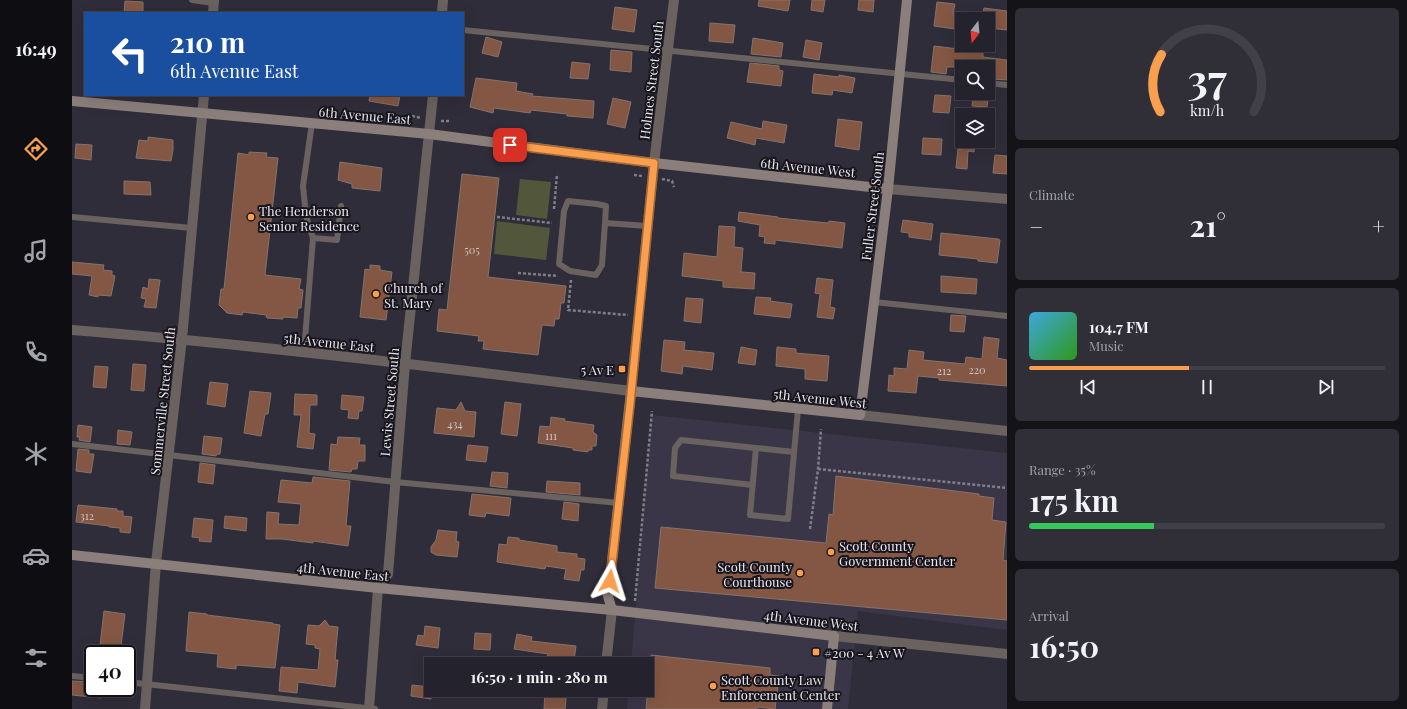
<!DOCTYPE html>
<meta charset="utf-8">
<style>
:root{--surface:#24222c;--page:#302f38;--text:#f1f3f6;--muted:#a3a4a9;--line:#413f48;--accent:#fa9f4e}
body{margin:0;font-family:"Playfair Display",serif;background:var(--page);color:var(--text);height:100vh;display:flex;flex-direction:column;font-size:15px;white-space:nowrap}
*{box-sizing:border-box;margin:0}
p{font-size:13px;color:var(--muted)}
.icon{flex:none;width:22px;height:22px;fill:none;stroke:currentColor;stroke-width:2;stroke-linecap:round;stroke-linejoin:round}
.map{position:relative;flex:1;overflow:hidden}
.drawer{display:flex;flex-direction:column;gap:8px;padding:8px;background:#141318;width:400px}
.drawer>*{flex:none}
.hud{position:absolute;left:12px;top:12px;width:380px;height:84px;border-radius:0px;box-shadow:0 4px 16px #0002,0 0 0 1px var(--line);background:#1a4fa0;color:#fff;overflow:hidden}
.needle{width:26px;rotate:196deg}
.buttons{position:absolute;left:883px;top:12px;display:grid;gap:8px}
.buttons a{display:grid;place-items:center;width:40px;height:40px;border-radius:0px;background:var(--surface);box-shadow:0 4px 16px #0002,0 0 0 1px var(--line);font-size:20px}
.speed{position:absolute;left:12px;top:645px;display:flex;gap:8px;font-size:20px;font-weight:700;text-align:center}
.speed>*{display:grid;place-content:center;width:52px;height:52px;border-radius:50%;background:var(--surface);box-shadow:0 4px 16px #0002,0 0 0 1px var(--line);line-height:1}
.speed .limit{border:2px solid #111;border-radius:6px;background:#fff;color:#111}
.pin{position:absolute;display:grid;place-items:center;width:34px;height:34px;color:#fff;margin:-17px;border-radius:8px;box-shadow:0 2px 6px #0006}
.me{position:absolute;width:44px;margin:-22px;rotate:6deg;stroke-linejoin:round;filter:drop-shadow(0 0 3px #0008)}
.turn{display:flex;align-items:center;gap:14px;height:84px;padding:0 20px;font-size:18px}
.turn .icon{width:52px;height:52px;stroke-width:2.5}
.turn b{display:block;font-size:28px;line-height:34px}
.big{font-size:30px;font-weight:700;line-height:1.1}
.drawer .tile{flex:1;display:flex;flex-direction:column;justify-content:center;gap:6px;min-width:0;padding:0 14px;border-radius:6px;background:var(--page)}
.drawer .dial{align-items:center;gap:0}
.dial svg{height:104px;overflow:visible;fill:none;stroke:var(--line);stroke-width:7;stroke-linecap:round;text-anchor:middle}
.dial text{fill:var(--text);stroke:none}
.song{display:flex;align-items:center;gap:12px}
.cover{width:48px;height:48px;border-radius:6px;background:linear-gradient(135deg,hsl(200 70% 55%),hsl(110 70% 35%))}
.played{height:4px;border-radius:2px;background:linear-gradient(90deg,var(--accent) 45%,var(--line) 45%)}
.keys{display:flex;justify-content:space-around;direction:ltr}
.heat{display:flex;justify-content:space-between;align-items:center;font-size:22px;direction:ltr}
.charge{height:6px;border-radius:3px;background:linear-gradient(90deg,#34c759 35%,var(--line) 0)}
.trip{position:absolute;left:352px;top:657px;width:230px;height:40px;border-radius:0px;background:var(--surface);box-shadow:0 4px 16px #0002,0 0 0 1px var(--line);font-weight:700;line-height:40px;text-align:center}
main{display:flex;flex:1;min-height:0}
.menu{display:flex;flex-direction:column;width:72px;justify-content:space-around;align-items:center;background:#0e0e12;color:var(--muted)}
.menu .icon{width:28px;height:28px}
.menu .active{color:var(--accent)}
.menu b{font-size:18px;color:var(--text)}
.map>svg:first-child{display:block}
.built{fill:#3a3648}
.green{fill:#52573b}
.building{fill:#835743;stroke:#83736c}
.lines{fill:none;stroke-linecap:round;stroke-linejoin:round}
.path{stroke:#807e89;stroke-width:2.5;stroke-dasharray:3 2;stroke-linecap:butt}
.lane{stroke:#69625f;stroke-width:6}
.street{stroke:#69625f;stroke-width:10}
.secondary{stroke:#8a7f7a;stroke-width:10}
.route-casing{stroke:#a26733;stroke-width:10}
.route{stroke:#fa9f4e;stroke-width:7}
.poi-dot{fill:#fa9f4e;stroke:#18161c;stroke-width:1.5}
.labels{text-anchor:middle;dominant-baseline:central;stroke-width:4;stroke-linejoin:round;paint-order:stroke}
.number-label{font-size:11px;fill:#d0c3c5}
.street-label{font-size:13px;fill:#e9e7f0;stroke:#18161c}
.poi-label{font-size:13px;fill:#e9e7f0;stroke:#18161c;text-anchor:start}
</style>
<main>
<nav class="menu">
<b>16:49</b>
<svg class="icon active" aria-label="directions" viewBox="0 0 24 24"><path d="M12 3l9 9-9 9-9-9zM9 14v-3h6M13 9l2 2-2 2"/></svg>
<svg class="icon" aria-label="music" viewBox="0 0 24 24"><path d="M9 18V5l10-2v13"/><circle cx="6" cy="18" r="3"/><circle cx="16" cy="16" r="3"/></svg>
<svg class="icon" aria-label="phone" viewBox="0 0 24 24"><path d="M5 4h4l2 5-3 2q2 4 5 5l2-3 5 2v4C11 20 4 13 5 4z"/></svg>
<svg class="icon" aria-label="climate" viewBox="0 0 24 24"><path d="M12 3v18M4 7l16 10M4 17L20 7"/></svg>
<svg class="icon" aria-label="car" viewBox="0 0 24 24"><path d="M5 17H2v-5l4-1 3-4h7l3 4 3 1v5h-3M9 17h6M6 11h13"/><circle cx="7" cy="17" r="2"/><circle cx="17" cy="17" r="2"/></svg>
<svg class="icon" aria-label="filters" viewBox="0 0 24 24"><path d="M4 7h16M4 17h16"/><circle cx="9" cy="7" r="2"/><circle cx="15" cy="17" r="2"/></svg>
</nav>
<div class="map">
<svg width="935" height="709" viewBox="0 0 935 709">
<rect width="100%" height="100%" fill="#302d3a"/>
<path class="built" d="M580,415L935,453V630L786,611L776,709H555L556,690H575V664H559Z"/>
<g class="green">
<path d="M448,179L479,182L475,219L444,215Z"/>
<path d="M425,221L478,228L474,260L422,254Z"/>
</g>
<g class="building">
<path d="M687,0H718L716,11L686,6Z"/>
<path d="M740,0H753L751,12L739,10Z"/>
<path d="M787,0H802L801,12L786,10Z"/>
<path d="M53,1L71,2V13H52Z"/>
<path d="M865,2L883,4L881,14L890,15V30L862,26Z"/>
<path d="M543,7L565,10L562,32L540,29Z"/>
<path d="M912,8L935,11V30L916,28V19H910Z"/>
<path d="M638,23L663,25L661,43L637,41Z"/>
<path d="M414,37L430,42L426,57L410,53Z"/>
<path d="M681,38L711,43L709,57L679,54Z"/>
<path d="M734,40L750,43L747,60L731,57Z"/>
<path d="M862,46L911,52V57L935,60V80L921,79L922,67H875L874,74L859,72Z"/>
<path d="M539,50L560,52L559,72L538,70Z"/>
<path d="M500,62L518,64L516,79L498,78Z"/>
<path d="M678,63L707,66V70L711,71L709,86L675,82Z"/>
<path d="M742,74L767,77V75L783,78L780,93L761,90L760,95L740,93Z"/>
<path d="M404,78L445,83L444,91L461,94L460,96L522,101L521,118L495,116V114L459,110L458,113L422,108L421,113L398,107Z"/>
<path d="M901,93H917L915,107L900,106Z"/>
<path d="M298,95H328L326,106L297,101Z"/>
<path d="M863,95L879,96L877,113L861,112Z"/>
<path d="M541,98L559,102L553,128L535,124Z"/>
<path d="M766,119L790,122L787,150L763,146Z"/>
<path d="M691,121L715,125L712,143L684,138L683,145L655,138L659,122L690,129Z"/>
<path d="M76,137L101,140V150L99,161L64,158L67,140L76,141Z"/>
<path d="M851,138L870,139L869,155L850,154Z"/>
<path d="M890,141H903L902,152L896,151L895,169L884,168L886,149H890Z"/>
<path d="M4,144L20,145L19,160L3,158Z"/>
<path d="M177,152L195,153L194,157L206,158L193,275L229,279L227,289L231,290L229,308H226L225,318L211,317V319L195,318L194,315L171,312L170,315L155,313L147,305L149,289H152L166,153L177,155Z"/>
<path d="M923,155L935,156V174L921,173Z"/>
<path d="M268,162L310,168L308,191L280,188V184L266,180Z"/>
<path d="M390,174L427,178L416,277L494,286L492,303H489L487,319H483L482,326L470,325L466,355L411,349L412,341H406L407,336L365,331L367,309L375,310Z"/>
<path d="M52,181L78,182L79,195L52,194Z"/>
<path d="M667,212L706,217V218L756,223L757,221L773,223L770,248L703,240V244L692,243L693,237L687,236L688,225L666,221Z"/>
<path d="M831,220L861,224L859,240L837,237V233L829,232Z"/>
<path d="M647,226L663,227L662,247L671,248L669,272L683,273L682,289L651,287V281L610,276L612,253L645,257Z"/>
<path d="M869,233L926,239L928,240L925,263L906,261V259L867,255Z"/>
<path d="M0,262L32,265L31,270L40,271V275L43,276L39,296L26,295V297L17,295L20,276L0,274Z"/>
<path d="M298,265L308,266V270L320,272L314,320L288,317L293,269L298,270Z"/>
<path d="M869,276L905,279L904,294L869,292Z"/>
<path d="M745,278L761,280L758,307L763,308L761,319L745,317L748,294L743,293Z"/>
<path d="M77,279L88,280L84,308L72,307L74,299L69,298L71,287L76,289Z"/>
<path d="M684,297L699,298L698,301L720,304L718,318L682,314Z"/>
<path d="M614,298L631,299L629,323L612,321Z"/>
<path d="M879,315L894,316L892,332L878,331Z"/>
<path d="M912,337L927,339L925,358L935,360V386L867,380V378L846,376L844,393L816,391L817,375L822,376V368L835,369L837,350L852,352L851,360L893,364L894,357L910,359Z"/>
<path d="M592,340L613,342L612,350L642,353L640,370L611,366L610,374L589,371Z"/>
<path d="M669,347L685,350L683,365L666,363Z"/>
<path d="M705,347L724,349V353L757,356L755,381L733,379V369L704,366Z"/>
<path d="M61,364L74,365L72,391L59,390Z"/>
<path d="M23,366L36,367L34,388L21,387Z"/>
<path d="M138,382L156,384L153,407L135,404Z"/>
<path d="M178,391L199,393L196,414H193L189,436L172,433Z"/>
<path d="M223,394L245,395V405H238L237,433L243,434L241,449L225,447L229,415H222Z"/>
<path d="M270,395L292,397L290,411H287L286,419L276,418L277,410L269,409Z"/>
<path d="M389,402L393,411L404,412L402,437L362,433L365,408L384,410Z"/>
<path d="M433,402L449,404L445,436L429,434Z"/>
<path d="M479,417L493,419L492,421L522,425L521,432L525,435L524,446H520V450H516V452L501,450V448L466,443L468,426L478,427Z"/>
<path d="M6,425L20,427L18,442L7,440L8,437H5Z"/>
<path d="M46,430L60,432L58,445L45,444Z"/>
<path d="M132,436L150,438L148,454H145L144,456L130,454Z"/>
<path d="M266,437L288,438L287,445H293V461H286L285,469H280L279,472L257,470L259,444L265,445Z"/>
<path d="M396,445L416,447L414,462L394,460Z"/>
<path d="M6,449L17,450V454H22L19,473L4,471Z"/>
<path d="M128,463L143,465L141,484L126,482Z"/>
<path d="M420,472L436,473L435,488L418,486Z"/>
<path d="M764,476L907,494V496L922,498L920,520L934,522L931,560L935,561V620L583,588L589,527L754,543L757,514L761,515Z"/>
<path d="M241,477L278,481L274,526H279L276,546L241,541V543L210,539H194L195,512L207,513L206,524L227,525L229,504L206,502L209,480L240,483Z"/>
<path d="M475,481L508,483V495L474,492Z"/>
<path d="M400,494L439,498L437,516L414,513L413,517L397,515Z"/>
<path d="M492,502L507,504L506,521L490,519Z"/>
<path d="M6,505L45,509V511H51V516L60,517L58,533L48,532V528L37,527V526L4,522Z"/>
<path d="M153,516L175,518L174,531L152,528Z"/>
<path d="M122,518L141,520L139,542L127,541L128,538L120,537Z"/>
<path d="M366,530L385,532L384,541L387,542L385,557L364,555L359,552V547L364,540Z"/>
<path d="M436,537L447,538V540L485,546V552L505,554V558L513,559L512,570H509L507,581L492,579L494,569L474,566L473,569L425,562L427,544L435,545Z"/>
<path d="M32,611L53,614L48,654H27Z"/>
<path d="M117,612L135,614V615L201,623V624L208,625L203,668L164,665V669L145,667L146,654L114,651Z"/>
<path d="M253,620L257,626L266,627L263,660H266L263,687L226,682L225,693L207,691L209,667L246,670L248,649L243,648V645L234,644L236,625L247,626Z"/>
<path d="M353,626L368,628L366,648L344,645L346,635L352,636Z"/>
<path d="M403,633L419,634L418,650L402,649Z"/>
<path d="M445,634L460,637L459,641L504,646L502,661L475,658L476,654L442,649Z"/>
<path d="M579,655L698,668V675L707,676L703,709L685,707V709H574Z"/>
<path d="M0,681L21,682V688H30L29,698L0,695Z"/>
<path d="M340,685L359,687V699L339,696Z"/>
<path d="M473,690H495L493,709H472Z"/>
</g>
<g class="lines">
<g class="path">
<path d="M340,116L349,118"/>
<path d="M369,121H379"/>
<path d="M562,175L570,176"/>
<path d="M590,179L600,181L602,187"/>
<path d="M482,209L485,174"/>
<path d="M425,217L480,223"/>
<path d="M446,273L486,276"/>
<path d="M499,280L496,310L556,315"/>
<path d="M746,469L935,488"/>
<path d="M738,529L746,469L749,429"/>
<path d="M563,601L580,411"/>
</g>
<g class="lane">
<path d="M120,0L142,3"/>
<path d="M391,30L890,80"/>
<path d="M916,83L935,85"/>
<path d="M240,123L231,186L234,216L241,238L265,240L269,206"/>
<path d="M0,217L120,228"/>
<path d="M533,223L530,265L524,275L498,271L487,264L492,211L496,201L525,204L534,206L533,223L576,226"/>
<path d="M802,302L935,316"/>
<path d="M232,352L241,238"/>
<path d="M0,444L97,455L323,482L547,503"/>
<path d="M684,448L722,452"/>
<path d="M681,485L601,476L603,448L609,440L684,448L678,515L716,519L726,409"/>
<path d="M0,676L21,678"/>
<path d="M55,682L303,709"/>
</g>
<g class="street">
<path d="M141,13L142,0"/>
<path d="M370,13L371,0"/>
<path d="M816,189L935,199"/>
<path d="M0,330C187,345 373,368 559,391L582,163L602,0"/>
<path d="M788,415L935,431"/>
<path d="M762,636L935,654"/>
<path d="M534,664L540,610"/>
<path d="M73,709L84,563L110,339L132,95"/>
<path d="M297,709L306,588L316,574L333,364L361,95"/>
<path d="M530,709L532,690"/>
</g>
<g class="secondary">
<path d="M0,101L357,134L582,163L816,189"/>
<path d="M0,555L306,588L540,610L762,636L755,709"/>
<path d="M540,610L536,596L559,391L788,415L816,189L835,0"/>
</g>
</g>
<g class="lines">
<g class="route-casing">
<path id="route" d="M438,145L582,163L558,404L538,581"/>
</g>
<use href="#route" class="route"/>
</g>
<g class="poi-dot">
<circle cx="179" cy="217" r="4"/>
<circle cx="304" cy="294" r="4"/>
<rect x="546" y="365" width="8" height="8" rx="2"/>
<circle cx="759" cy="552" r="4"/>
<circle cx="728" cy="573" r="4"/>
<rect x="740" y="648" width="8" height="8" rx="2"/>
<circle cx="641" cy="686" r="4"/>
</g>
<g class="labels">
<g class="number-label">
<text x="400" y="249">505</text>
<text x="905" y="369">220</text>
<text x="872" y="370">212</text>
<text x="383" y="423">434</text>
<text x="479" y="435">111</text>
<text x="15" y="515">312</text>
</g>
<g class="street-label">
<text transform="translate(579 80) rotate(-83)">Holmes Street South</text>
<text transform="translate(293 115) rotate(5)">6th Avenue East</text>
<text transform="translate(736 167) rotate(6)">6th Avenue West</text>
<text transform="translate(800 206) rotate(-83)">Fuller Street South</text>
<text transform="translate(257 342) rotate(6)">5th Avenue East</text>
<text transform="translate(748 398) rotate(6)">5th Avenue West</text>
<text transform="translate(90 401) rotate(-84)">Sommerville Street South</text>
<text transform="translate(317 402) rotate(-85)">Lewis Street South</text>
<text transform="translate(271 571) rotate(6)">4th Avenue East</text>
<text transform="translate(739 620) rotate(7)">4th Avenue West</text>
</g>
<g class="poi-label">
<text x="187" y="210">The Henderson<tspan x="187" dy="15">Senior Residence</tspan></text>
<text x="312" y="287">Church of<tspan x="312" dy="15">St. Mary</tspan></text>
<text x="542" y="369" text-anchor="end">5 Av E</text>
<text x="767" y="545">Scott County<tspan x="767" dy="15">Government Center</tspan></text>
<text x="720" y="566" text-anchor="end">Scott County<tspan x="720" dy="15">Courthouse</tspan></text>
<text x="752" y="652">#200 - 4 Av W</text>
<text x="649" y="679">Scott County Law<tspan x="649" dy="15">Enforcement Center</tspan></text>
</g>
</g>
</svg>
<div class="buttons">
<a><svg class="needle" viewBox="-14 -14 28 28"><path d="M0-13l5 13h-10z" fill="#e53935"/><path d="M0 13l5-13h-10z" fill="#a3a4a9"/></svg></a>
<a><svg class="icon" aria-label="search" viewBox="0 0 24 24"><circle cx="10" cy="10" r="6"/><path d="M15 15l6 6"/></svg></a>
<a><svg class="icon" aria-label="layers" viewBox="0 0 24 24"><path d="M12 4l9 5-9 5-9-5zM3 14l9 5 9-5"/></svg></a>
</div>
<div class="speed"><div class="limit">40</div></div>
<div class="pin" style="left:438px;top:145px;background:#d93025"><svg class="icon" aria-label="arrive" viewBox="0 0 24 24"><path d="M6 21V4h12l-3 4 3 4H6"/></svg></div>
<svg class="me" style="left:538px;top:581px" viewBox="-20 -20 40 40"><path d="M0-17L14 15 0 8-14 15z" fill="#fa9f4e" stroke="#fff" stroke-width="4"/></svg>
<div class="trip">16:50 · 1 min · 280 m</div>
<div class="hud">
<div class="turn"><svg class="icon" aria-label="left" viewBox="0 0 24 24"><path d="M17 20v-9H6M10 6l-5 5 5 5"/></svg><div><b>210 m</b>6th Avenue East</div></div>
</div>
</div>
<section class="drawer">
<div class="tile dial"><svg viewBox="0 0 100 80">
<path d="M14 69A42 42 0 1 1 86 69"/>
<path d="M14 69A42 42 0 0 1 15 25" stroke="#fa9f4e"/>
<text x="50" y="56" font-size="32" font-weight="700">37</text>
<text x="50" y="72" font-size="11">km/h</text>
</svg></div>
<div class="tile"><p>Climate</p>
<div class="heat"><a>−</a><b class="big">21°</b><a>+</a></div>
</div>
<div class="tile">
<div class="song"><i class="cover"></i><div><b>104.7 FM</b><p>Music</p></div></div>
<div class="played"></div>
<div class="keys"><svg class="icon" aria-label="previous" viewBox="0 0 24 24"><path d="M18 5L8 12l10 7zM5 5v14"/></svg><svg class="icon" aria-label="pause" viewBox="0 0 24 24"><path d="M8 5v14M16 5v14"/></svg><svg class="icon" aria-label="next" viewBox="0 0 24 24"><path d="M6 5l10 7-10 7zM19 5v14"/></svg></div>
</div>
<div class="tile"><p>Range · 35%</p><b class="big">175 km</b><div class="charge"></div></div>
<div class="tile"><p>Arrival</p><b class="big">16:50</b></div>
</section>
</main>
